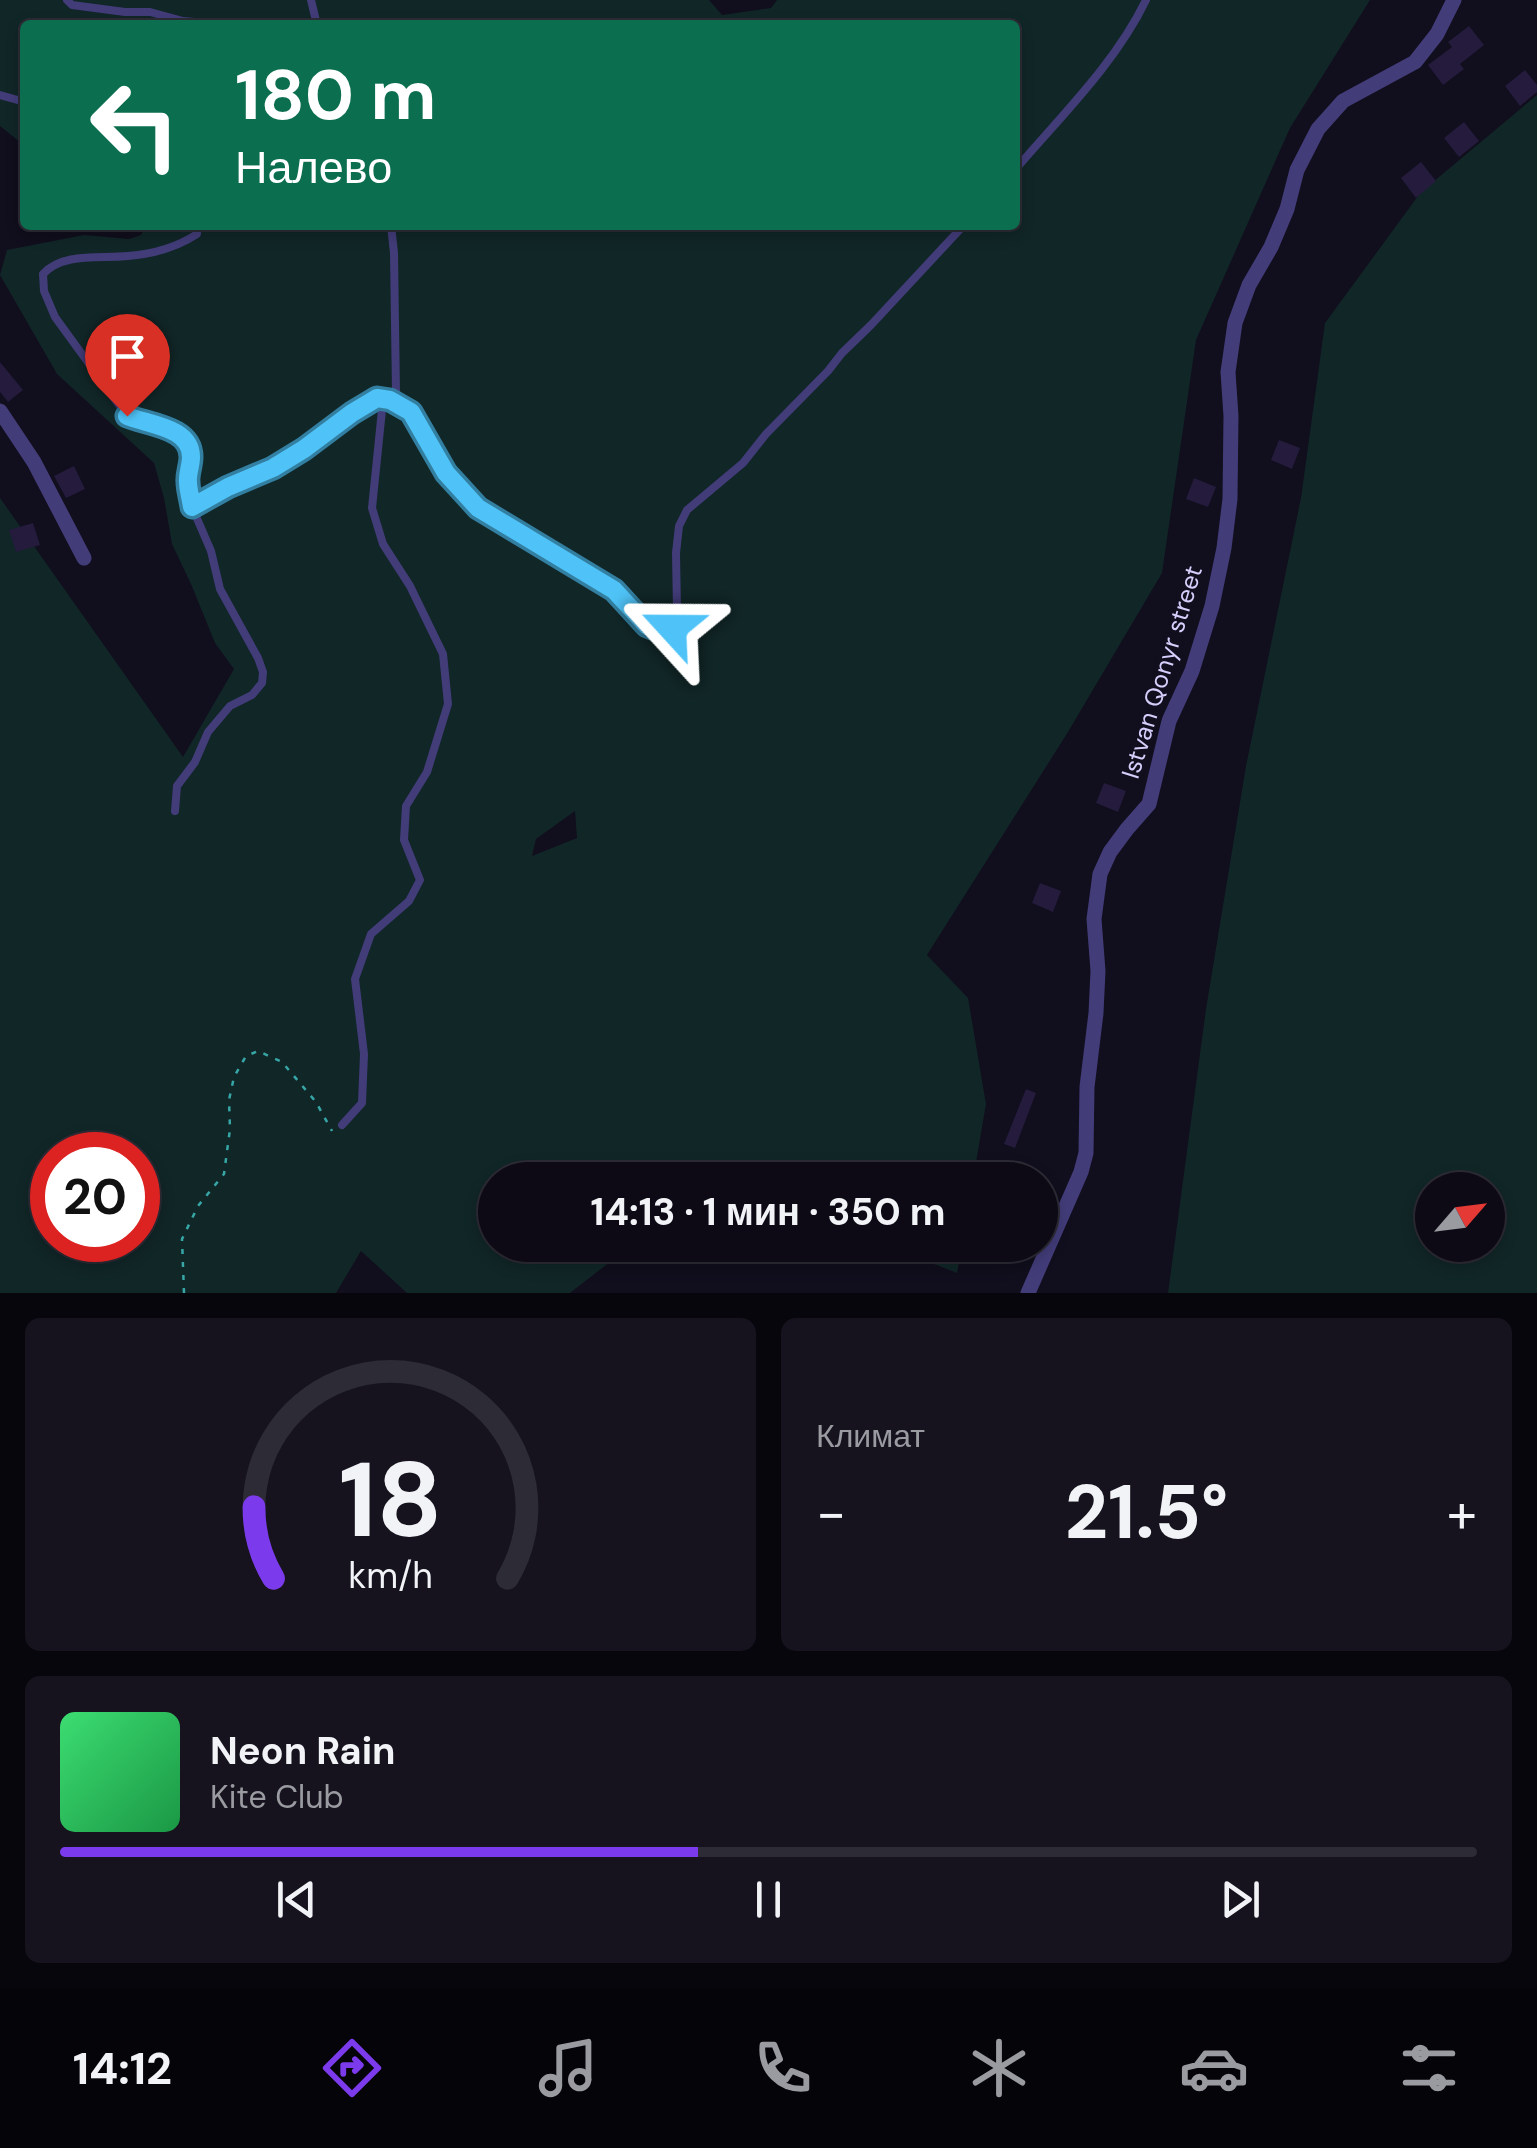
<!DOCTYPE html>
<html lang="ru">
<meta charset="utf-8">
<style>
:root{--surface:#0d0a16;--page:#16131f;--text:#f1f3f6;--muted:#9a9aa1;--line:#2d2b35;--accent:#7c3aed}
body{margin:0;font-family:"DM Sans",sans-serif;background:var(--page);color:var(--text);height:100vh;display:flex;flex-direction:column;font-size:38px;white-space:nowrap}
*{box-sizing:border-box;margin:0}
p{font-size:32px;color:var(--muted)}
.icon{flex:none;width:55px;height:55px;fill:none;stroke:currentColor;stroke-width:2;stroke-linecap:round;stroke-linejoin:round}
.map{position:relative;height:1293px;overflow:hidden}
.sheet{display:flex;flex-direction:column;gap:25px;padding:25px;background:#07060c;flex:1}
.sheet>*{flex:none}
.banner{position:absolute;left:20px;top:20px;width:1000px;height:210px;border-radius:10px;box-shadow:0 5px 15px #0003,0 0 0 2px var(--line);background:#0b6e4f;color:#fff;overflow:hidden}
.needle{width:65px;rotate:62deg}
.buttons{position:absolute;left:1415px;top:1172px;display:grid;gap:20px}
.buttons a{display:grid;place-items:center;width:90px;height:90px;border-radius:50%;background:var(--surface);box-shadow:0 5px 15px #0003,0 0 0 2px var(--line);font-size:50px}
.speed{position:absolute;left:30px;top:1132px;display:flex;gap:20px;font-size:50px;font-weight:700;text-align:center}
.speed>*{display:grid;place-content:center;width:130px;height:130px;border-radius:50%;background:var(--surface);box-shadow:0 5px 15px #0003,0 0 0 2px var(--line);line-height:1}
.speed .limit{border:15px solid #d22;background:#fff;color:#111}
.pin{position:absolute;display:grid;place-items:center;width:85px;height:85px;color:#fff;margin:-102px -42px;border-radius:50% 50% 50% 0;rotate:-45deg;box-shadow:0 0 10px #0007}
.pin .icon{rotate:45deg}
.me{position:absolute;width:110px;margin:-55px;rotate:294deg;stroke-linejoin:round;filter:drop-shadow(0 0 8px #0008)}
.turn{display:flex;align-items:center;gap:35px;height:210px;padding:0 50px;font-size:45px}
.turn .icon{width:130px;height:130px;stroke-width:2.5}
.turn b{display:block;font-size:70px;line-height:85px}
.big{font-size:75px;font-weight:700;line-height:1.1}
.sheet .tile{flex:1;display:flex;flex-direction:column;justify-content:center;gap:15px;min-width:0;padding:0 35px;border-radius:15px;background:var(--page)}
.sheet .dial{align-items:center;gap:0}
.dial svg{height:260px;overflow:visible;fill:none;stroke:var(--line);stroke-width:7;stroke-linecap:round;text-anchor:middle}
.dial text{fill:var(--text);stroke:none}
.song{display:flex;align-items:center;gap:30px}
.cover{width:120px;height:120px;border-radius:15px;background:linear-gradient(135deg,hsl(140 70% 55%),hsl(140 70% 35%))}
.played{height:10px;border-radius:5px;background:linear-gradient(90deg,var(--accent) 45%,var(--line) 45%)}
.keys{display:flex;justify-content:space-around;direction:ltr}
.heat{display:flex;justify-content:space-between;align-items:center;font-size:55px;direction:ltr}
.sheet .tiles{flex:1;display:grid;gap:25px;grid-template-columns:1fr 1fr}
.tile:last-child{grid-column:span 2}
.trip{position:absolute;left:478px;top:1162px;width:580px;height:100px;border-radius:50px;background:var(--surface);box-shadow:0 5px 15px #0003,0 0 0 2px var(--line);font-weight:700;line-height:100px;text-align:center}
.tab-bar{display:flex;height:160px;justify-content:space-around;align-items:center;background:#050409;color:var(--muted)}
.tab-bar .icon{width:70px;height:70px}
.tab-bar .on{color:var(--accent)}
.tab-bar b{font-size:45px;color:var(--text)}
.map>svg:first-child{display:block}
.green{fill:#112627;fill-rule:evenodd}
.building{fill:#241b3d}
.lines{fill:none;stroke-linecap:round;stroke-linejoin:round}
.path{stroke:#37a6a6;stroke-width:2.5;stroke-dasharray:5 8;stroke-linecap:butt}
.lane{stroke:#423c79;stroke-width:8}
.street{stroke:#423c79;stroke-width:15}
.route-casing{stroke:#337fa1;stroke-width:25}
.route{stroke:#4fc3f7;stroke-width:18}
.labels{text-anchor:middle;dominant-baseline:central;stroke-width:10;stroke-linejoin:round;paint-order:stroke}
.street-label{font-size:25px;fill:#d6cefb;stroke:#110e1d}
</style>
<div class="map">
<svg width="1537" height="1293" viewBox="0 0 1537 1293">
<rect width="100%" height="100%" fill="#110e1d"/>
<g class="green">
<path d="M0,0H709L722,15L771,8L777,0H1370L1290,128L1196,340L1162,573L1068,732L927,955L968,998L986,1104L973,1180H495V1245H655L615,1258L570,1293H407L361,1251L336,1293H0V498L183,757L234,669L215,643L191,584L172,544L164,498L154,463L57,374L0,275L7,250L84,235L129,239L141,235L146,225H1015V25H25V146L0,126ZM575,811L577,838L532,856L536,839ZM52,1155H138V1240H52Z"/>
<path d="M1537,95V1293H1168L1206,1009L1246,766L1301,498L1325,323L1421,192ZM1432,1190H1488V1245H1432Z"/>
<path d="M886,1245H962L957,1273Z"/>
</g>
<g class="building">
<path d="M1469,26L1484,45L1460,64L1464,69L1443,85L1428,65L1452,47L1448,42Z"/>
<path d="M1525,70L1537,85V92L1520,106L1505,86Z"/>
<path d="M1464,122L1479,141L1459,157L1444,138Z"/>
<path d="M1421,162L1436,181L1416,198L1401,178Z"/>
<path d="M0,362L23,390L8,402L0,392Z"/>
<path d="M1279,440L1300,448L1292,469L1271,460Z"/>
<path d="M74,466L85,489L66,498L54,476Z"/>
<path d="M1194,478L1216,487L1208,507L1186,499Z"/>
<path d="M33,523L40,545L16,552L9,530Z"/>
<path d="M1104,783L1126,791L1118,812L1096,803Z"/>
<path d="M1040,883L1061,891L1053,912L1032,903Z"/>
<path d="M1026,1089L1036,1093L1015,1148L1004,1144Z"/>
</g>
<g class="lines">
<path class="path" d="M184,1293L182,1239L198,1206L224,1174L230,1129L229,1100L234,1077L246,1056L258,1051L282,1062L316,1102L332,1131"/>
<g class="lane">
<path d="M67,0L72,5L125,12H150L183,21L229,25"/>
<path d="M311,0L317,25"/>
<path d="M0,95L25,102"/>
<path d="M1015,170C1061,116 1115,64 1146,0"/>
<path d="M192,507L228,487L273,468L304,449L352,413L377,399L390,400L411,412L446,473L478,508L614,590L647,626L663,632L673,628L677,611L676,553L679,526L687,510L743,463L766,434L828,371L842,353L871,325L964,225"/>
<path d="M175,811L177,786L195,762L208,732L230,706L252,695L262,683L263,672L258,658L220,589L211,551L192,507L188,480L192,455L187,440L171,430L127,416L55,317L44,291L43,274C63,252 100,259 128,256C152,254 176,248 197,234V225"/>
<path d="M342,1125L362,1103L364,1054L355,979L371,934L409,901L420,880L404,840L406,806L427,772L448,704L443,654L410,586L383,544L372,508L382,410L396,393L394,253L391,225"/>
</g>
<g class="street">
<path d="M0,411L34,462L84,558"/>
<path d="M1028,1293L1081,1172L1086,1153L1087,1087L1096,1013L1098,971L1094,919L1100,874L1110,852L1127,829L1149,804L1169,721L1192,671L1212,606L1224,548L1230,499L1231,416L1228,372L1235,323L1249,285L1271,247L1287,209L1297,170L1318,129L1343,101L1415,62L1437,34L1454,0"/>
</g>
</g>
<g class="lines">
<g class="route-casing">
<path id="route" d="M127,416C149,425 191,427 191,457C191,466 187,474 188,482C188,490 191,499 192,507L228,487L273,468L304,449L352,413L377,398L390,400L411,412L446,473L478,508L614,590L647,626L662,632L672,628"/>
</g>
<use href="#route" class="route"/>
</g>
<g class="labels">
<g class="street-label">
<text transform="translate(1162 672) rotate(-73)">Istvan Qonyr street</text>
</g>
</g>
</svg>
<div class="buttons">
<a><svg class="needle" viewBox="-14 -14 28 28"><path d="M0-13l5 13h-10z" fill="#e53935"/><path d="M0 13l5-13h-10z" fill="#9a9aa1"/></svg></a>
</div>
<div class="speed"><div class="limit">20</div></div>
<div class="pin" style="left:127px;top:416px;background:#d93025"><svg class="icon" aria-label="arrive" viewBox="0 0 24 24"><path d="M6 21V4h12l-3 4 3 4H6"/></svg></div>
<svg class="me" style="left:672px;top:628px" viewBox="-20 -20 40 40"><path d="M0-17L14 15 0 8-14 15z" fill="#4fc3f7" stroke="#fff" stroke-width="4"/></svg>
<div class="trip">14:13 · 1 мин · 350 m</div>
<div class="banner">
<div class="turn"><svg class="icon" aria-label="left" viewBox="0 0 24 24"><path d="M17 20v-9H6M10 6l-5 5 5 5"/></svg><div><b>180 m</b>Налево</div></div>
</div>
</div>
<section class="sheet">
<div class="tiles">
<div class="tile dial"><svg viewBox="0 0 100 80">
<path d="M14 69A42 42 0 1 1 86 69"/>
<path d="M14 69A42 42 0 0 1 8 47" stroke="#7c3aed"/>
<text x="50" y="56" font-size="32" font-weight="700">18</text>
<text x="50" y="72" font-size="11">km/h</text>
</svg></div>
<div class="tile"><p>Климат</p>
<div class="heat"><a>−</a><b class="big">21.5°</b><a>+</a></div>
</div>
<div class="tile">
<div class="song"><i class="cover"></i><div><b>Neon Rain</b><p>Kite Club</p></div></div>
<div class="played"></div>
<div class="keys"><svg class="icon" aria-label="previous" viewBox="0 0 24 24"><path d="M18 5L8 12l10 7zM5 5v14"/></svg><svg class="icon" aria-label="pause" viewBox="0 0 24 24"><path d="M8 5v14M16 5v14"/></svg><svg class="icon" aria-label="next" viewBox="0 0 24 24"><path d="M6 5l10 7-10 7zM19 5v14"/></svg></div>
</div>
</div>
</section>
<nav class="tab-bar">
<b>14:12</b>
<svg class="icon on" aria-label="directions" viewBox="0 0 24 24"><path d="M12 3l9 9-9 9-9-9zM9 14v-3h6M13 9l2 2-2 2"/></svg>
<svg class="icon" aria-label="music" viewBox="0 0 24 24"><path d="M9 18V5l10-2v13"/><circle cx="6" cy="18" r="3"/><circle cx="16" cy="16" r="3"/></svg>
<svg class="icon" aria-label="phone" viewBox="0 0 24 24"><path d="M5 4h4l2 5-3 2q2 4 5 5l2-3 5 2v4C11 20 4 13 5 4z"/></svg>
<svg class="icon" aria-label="climate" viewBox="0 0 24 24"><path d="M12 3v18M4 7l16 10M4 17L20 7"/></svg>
<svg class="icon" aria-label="car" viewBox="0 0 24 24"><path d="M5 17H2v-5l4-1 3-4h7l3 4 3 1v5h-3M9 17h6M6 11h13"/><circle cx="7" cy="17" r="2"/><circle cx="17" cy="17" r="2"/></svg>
<svg class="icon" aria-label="filters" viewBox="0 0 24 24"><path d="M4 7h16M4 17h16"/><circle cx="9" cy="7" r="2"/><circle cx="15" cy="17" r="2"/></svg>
</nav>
